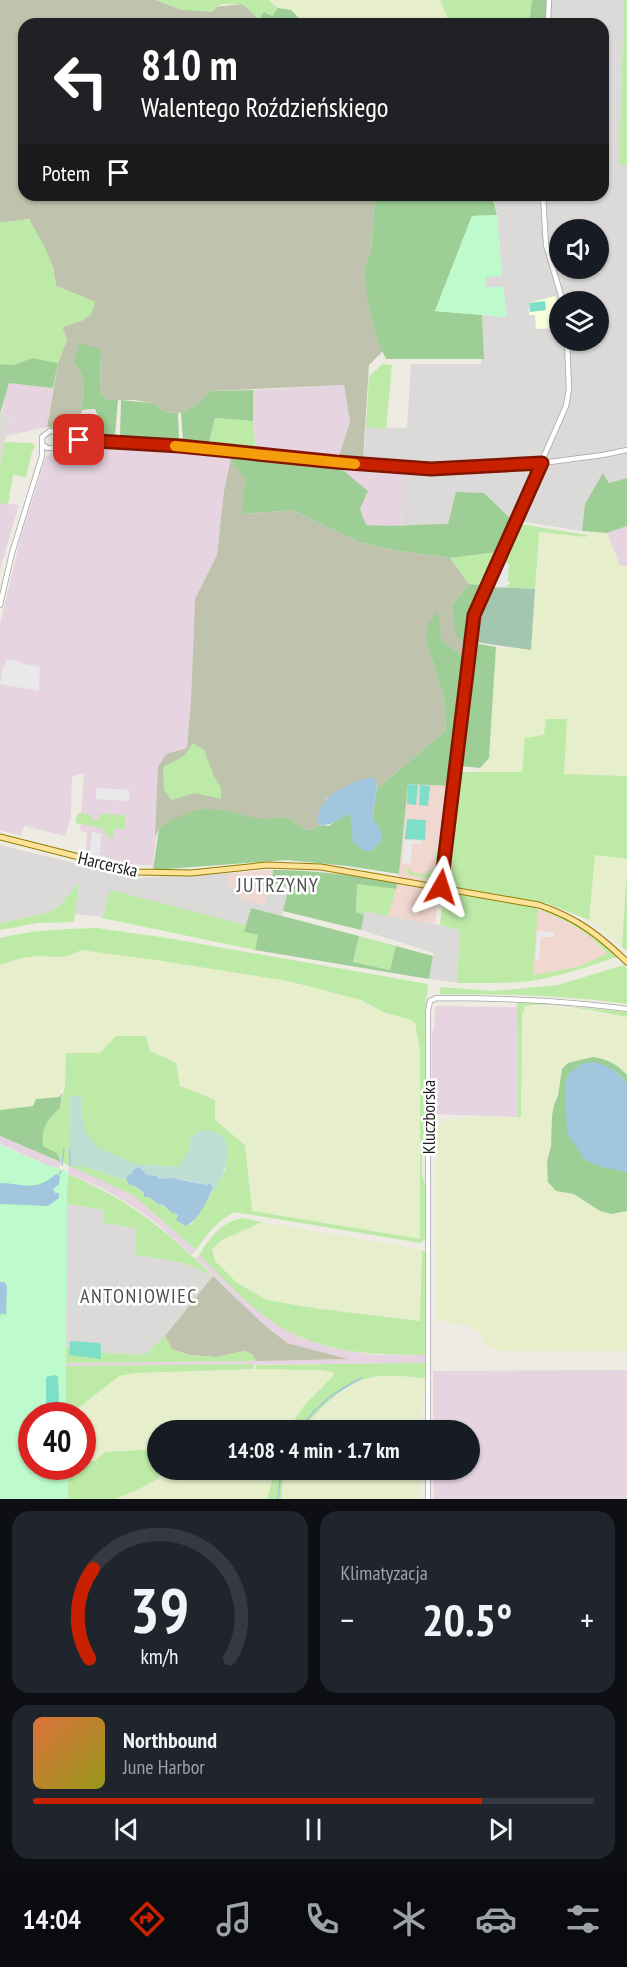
<!DOCTYPE html>
<html lang="pl">
<meta charset="utf-8">
<style>
:root{--surface:#171b24;--page:#20242c;--text:#f1f3f6;--muted:#9ea1a6;--line:#363941;--accent:#c92000}
body{margin:0;font-family:"PT Sans Narrow",sans-serif;background:var(--page);color:var(--text);height:100vh;display:flex;flex-direction:column;font-size:22px;white-space:nowrap}
*{box-sizing:border-box;margin:0}
p{font-size:20px;color:var(--muted)}
.icon{flex:none;width:33px;height:33px;fill:none;stroke:currentColor;stroke-width:2;stroke-linecap:round;stroke-linejoin:round}
.map{position:relative;height:1499px;overflow:hidden}
.panel{display:flex;flex-direction:column;gap:12px;padding:12px;background:#0d0f14;flex:1}
.panel>*{flex:none}
.guide{position:absolute;left:18px;top:18px;width:591px;height:183px;border-radius:18px;box-shadow:0 2px 4px #0004;background:#202124;color:#fff;overflow:hidden}
.buttons{position:absolute;left:549px;top:219px;display:grid;gap:12px}
.buttons a{display:grid;place-items:center;width:60px;height:60px;border-radius:50%;background:var(--surface);box-shadow:0 2px 4px #0004;font-size:30px}
.speed{position:absolute;left:18px;top:1402px;display:flex;gap:12px;font-size:30px;font-weight:700;text-align:center}
.speed>*{display:grid;place-content:center;width:78px;height:78px;border-radius:50%;background:var(--surface);box-shadow:0 2px 4px #0004;line-height:1}
.speed .limit{border:9px solid #d22;background:#fff;color:#111}
.pin{position:absolute;display:grid;place-items:center;width:51px;height:51px;color:#fff;margin:-26px;border-radius:12px;box-shadow:0 3px 9px #0006}
.me{position:absolute;width:66px;margin:-33px;rotate:6deg;stroke-linejoin:round;filter:drop-shadow(0 0 4px #0008)}
.turn{display:flex;align-items:center;gap:21px;height:126px;padding:0 24px;font-size:27px}
.turn .icon{width:78px;height:78px;stroke-width:2.5}
.turn b{display:block;font-size:42px;line-height:51px}
.then{display:flex;align-items:center;height:57px;padding:0 24px;background:#0003;gap:12px;font-size:22px}
.big{font-size:45px;font-weight:700;line-height:1.1}
.panel .card{flex:1;display:flex;flex-direction:column;justify-content:center;gap:9px;min-width:0;padding:0 21px;border-radius:18px;background:var(--page)}
.panel .dial{align-items:center;gap:0}
.dial svg{height:156px;overflow:visible;fill:none;stroke:var(--line);stroke-width:7;stroke-linecap:round;text-anchor:middle}
.dial text{fill:var(--text);stroke:none}
.song{display:flex;align-items:center;gap:18px}
.cover{width:72px;height:72px;border-radius:9px;background:linear-gradient(135deg,hsl(20 70% 55%),hsl(60 70% 35%))}
.played{height:6px;border-radius:3px;background:linear-gradient(90deg,var(--accent) 80%,var(--line) 80%)}
.keys{display:flex;justify-content:space-around;direction:ltr}
.heat{display:flex;justify-content:space-between;align-items:center;font-size:33px;direction:ltr}
.panel .tiles{flex:1;display:grid;gap:12px;grid-template-columns:1fr 1fr}
.card:last-child{grid-column:span 2}
.trip{position:absolute;left:147px;top:1420px;width:333px;height:60px;border-radius:30px;background:var(--surface);box-shadow:0 2px 4px #0004;font-weight:700;line-height:60px;text-align:center}
.tab-bar{display:flex;height:96px;justify-content:space-around;align-items:center;background:#090b0e;color:var(--muted)}
.tab-bar .icon{width:42px;height:42px}
.tab-bar .selected{color:var(--accent)}
.tab-bar b{font-size:27px;color:var(--text)}
.map>svg:first-child{display:block}
.residential{fill:#dbdad9;fill-rule:evenodd}
.commercial{fill:#f0d7d0}
.industrial{fill:#e7d4e1}
.education{fill:#f9ffda}
.construction{fill:#bfc3ad}
.farmland{fill:#e6eecc}
.grass{fill:#bdeaa6;fill-rule:evenodd}
.forest{fill:#9dce96}
.wetland{fill:#beddd3}
.cemetery{fill:#a3c7ae}
.park{fill:#bdfacc}
.pitch{fill:#7edfc9}
.parking{fill:#e9e9e9}
.water{fill:#a1c6dd}
.lines{fill:none;stroke-linecap:round;stroke-linejoin:round}
.stream{stroke:#a1c6dd;stroke-width:1.5}
.minor-casing{stroke:#a4a4a4;stroke-width:6}
.major-casing{stroke:#957b00;stroke-width:7}
.minor{stroke:#fff;stroke-width:4.5}
.major{stroke:#fde298;stroke-width:5}
.route-casing{stroke:#831500;stroke-width:15}
.route{stroke:#c92000;stroke-width:10}
.slow{stroke:#f59e0b;stroke-width:10}
.labels{text-anchor:middle;dominant-baseline:central;stroke-width:5;stroke-linejoin:round;paint-order:stroke}
.street-label{font-size:18px;fill:#1d1d1d;stroke:#fff}
.neighbourhood-label{font-size:20px;letter-spacing:1.5px;fill:#505050;stroke:#fff}
</style>
<div class="map">
<svg width="627" height="1499" viewBox="0 0 627 1499">
<rect width="100%" height="100%" fill="#eeece2"/>
<g class="residential">
<path d="M549,0H624L619,165H627V478L609,483L604,474L585,504L582,531L512,520L484,493L448,524L401,525L404,467L366,464L363,460L366,427L407,428L411,364H481L482,315L507,317L503,287H486L485,277L502,275L497,212L492,195H603V24H548ZM560,230H598V268H560ZM560,302H598V340H560Z"/>
<path d="M0,414L10,415L0,465Z"/>
<path d="M0,845L136,878L232,873L228,877L265,904L267,883L289,887L282,916L251,908L246,925L110,891L102,917L75,914L78,883L60,905L48,913L0,923Z"/>
<path d="M365,910L460,929L457,983L429,979L434,953L361,930Z"/>
<path d="M66,1204L104,1210V1223L136,1228V1255L184,1263L213,1276L165,1336L144,1355L106,1353L66,1348Z"/>
</g>
<g class="commercial">
<path d="M408,784L449,786L435,924L388,916L399,874Z"/>
<path d="M273,870L272,883L267,884L265,905L241,900L240,894L229,885L228,877L232,873Z"/>
<path d="M537,909L555,915L589,935L607,954L577,967L533,975Z"/>
</g>
<g class="industrial">
<path d="M9,382L53,388L47,427L6,436L10,415L1,414Z"/>
<path d="M344,385L350,422L338,459L255,447L253,421V390Z"/>
<path d="M67,445L115,447L117,446L131,447L136,450L145,451L148,449L231,458L224,491L217,555L195,599L191,701L187,748L166,754L155,836H156L153,866L130,864L86,851L87,833L80,831L84,773L72,776L71,816L65,836L24,826L21,836L0,830V624L20,540L46,456Z"/>
<path d="M336,462L404,467L401,525L390,527L366,525L360,509Z"/>
<path d="M0,503L19,505L0,569Z"/>
<path d="M627,526V566H620L607,533Z"/>
<path d="M437,1006L518,1007V1117L432,1114V1031L434,1030L435,1008Z"/>
<path d="M0,1136L61,1162L58,1170L0,1144Z"/>
<path d="M69,1165L133,1195L196,1250L192,1255L155,1222L126,1202L100,1187L68,1174Z"/>
<path d="M199,1255L264,1316L301,1338L333,1348L374,1355H426L425,1363L66,1366V1363L345,1359L287,1343L261,1322L196,1259Z"/>
<path d="M627,1370V1499H434L433,1470H470V1431H433V1371Z"/>
</g>
<path class="education" d="M555,296L559,307V328L536,329L535,315H529V303Z"/>
<g class="construction">
<path d="M0,0H156L182,10L243,4L264,24H24V195H375L371,250L364,269L376,338L383,351L369,365L363,460L338,459L350,422L344,385L211,391L196,405L181,413L165,412L153,403L134,400H107L100,391L101,349L74,362L83,377L82,410L78,430L47,427L58,363L67,339L62,327L83,320L95,302L56,286L53,267L29,219L0,223Z"/>
<path d="M231,458L245,480L243,514L292,510L359,542L399,551L450,558L469,584L452,605L465,643L466,660L441,640L426,641L444,697L446,730L377,789L376,780L356,782L326,799L317,822L321,825L308,831L286,817L270,821L159,828L156,836H155L158,767L166,754L187,748L191,700L195,599L217,555L224,491Z"/>
<path d="M213,1276L261,1322L287,1343L348,1359L256,1361L252,1354L244,1351L216,1357L189,1355L172,1349L165,1336Z"/>
</g>
<g class="farmland">
<path d="M268,0H440L450,24H305L291,10H284Z"/>
<path d="M542,532L586,537L590,532L607,533L620,566H627V776L564,774L567,719H546L545,736L523,772H479L480,768L489,758L496,648L531,649L538,533Z"/>
<path d="M595,855L627,859L622,947L589,920Z"/>
<path d="M81,950L156,960L288,981L361,1000L383,1012L411,1020L415,1023L420,1051V1240L251,1211L245,1145L215,1120L214,1100L180,1086L176,1063L116,1036L100,1053H66L65,1085L59,1097L36,1099L33,1106L0,1110V965L29,957L51,958L71,956Z"/>
<path d="M533,1005L594,1011L627,1017V1351H498L487,1345L478,1331L466,1325L437,1321L436,1170L437,1134L440,1122L471,1117H521L522,1016L525,1006Z"/>
<path d="M262,1222L422,1250L420,1321L320,1309L266,1300L236,1282L215,1261L212,1249L222,1240Z"/>
<path d="M255,1369L321,1370L333,1372V1376L303,1407L287,1431H158L157,1462L153,1453L106,1452L95,1461H83L82,1416H73L72,1412L119,1376L136,1373Z"/>
<path d="M383,1376L426,1378L422,1413L417,1427L418,1431H301L312,1417L341,1393L364,1379Z"/>
<path d="M159,1470H275L267,1499H115L137,1490L159,1478Z"/>
<path d="M284,1470H423L417,1499H281Z"/>
</g>
<g class="grass">
<path d="M156,0H268L278,8L272,16L264,12L259,19L242,4H221L212,12L182,10Z"/>
<path d="M440,0H532L529,24H450Z"/>
<path d="M624,0H627V165L619,166Z"/>
<path d="M28,219C44,244 52,257 56,286L95,302L91,315L83,320L62,327L67,338L58,363L32,358L14,365L0,364V223Z"/>
<path d="M383,364L392,365L386,429L366,427L369,376Z"/>
<path d="M215,418L253,421L255,447L209,442Z"/>
<path d="M5,442L31,443L35,446L32,452L26,477L13,475L8,504L0,503V465Z"/>
<path d="M519,525H526L587,535L586,537L539,532L535,589L507,588V585H509L510,582L507,581L509,564L503,561Z"/>
<path d="M497,552L481,585L469,584L450,558Z"/>
<path d="M546,719H567L564,774L627,776V859L595,855L589,920L546,903L454,887L447,876L459,772H522L525,738L544,735Z"/>
<path d="M193,743L204,750L214,776L221,788V799L195,793L171,800L164,790L163,767L184,756Z"/>
<path d="M80,813L92,815V820L100,819V814L125,815V829H114L113,837L111,839L103,831V828L75,823L77,815Z"/>
<path d="M439,847L442,851L439,877L434,880L408,874L406,871L408,869H412V872L426,875L427,871H434V868H437V865L435,864L436,850Z"/>
<path d="M627,869V951L622,947Z"/>
<path d="M79,882L74,922L38,923L0,930V923L48,913L60,905Z"/>
<path d="M357,883L396,889L388,916L365,911L364,915L356,913Z"/>
<path d="M110,890L246,925L244,932L258,935L255,950L102,918Z"/>
<path d="M454,892C511,903 578,907 617,957C590,966 564,975 536,980C510,984 483,983 457,983L460,930L440,925L443,897ZM538,909C564,919 590,932 607,954L577,967L533,975Z"/>
<path d="M97,928L167,938L428,984L426,1002V1123L422,1145V1173L426,1190L425,1238L421,1243L234,1212C217,1222 207,1233 196,1250L133,1195L61,1162L57,1153L43,1146L42,1134L47,1118L60,1108L65,1085L66,1053H100L116,1036H146L150,1051L176,1063L180,1086L215,1100V1120L245,1145L252,1211L420,1239V1051L415,1023L411,1020L383,1012L361,1000L288,981L156,960L81,950C61,962 50,954 29,957C19,958 9,962 0,965V938C32,930 64,929 97,928ZM190,1150L226,1169L192,1224L185,1226L175,1213C168,1212 166,1205 158,1204L126,1180L89,1168L131,1164L179,1168Z"/>
<path d="M359,936L396,946L390,970L353,962Z"/>
<path d="M624,965L627,968V1004C565,995 503,994 440,994V987L494,991L558,985Z"/>
<path d="M517,1001L627,1012V1017C601,1012 550,1001 525,1006L522,1016L521,1117H518Z"/>
<path d="M68,1174C130,1200 165,1229 213,1276L184,1263L136,1255V1228L103,1223L104,1210L66,1204Z"/>
<path d="M242,1218L262,1222L222,1240L212,1249L215,1261L236,1282L266,1300L320,1309L420,1321L422,1250L426,1253V1355C366,1355 313,1353 263,1315C240,1298 220,1275 199,1255C211,1237 220,1223 242,1218Z"/>
<path d="M165,1336L172,1349L189,1355L216,1357L244,1351L252,1354L256,1361L66,1363V1348L106,1353L144,1355Z"/>
<path d="M425,1363L426,1378C406,1377 385,1373 365,1379C343,1385 315,1413 301,1431H287L303,1407L333,1376V1372L321,1370L255,1369L256,1365Z"/>
<path d="M254,1364L253,1369L136,1373L119,1376L73,1412V1416H66V1366Z"/>
<path d="M144,1450L153,1453L157,1462L159,1478L137,1490L115,1499H68L67,1467H82L83,1461H95L105,1452Z"/>
<path d="M275,1470H284L281,1499H267Z"/>
</g>
<g class="forest">
<path d="M532,0H549L548,24H529Z"/>
<path d="M278,8L291,10L305,24H264L259,19L264,12L272,16Z"/>
<path d="M375,195H492L497,215L472,216L435,311L482,315L484,359H386L376,338L367,296L364,269L371,250Z"/>
<path d="M79,343L101,349L100,391L107,400H118L115,436L81,435L79,432L95,433L92,424L93,420L98,418L95,409L82,410L83,377L74,362Z"/>
<path d="M32,358L58,363L53,388L9,383L0,414V364L14,365Z"/>
<path d="M253,390V421L215,418L209,442L183,441L181,413L196,405L211,391Z"/>
<path d="M121,400L153,403L165,412L178,413L179,440L120,437Z"/>
<path d="M225,450L336,462L338,466L368,491L360,509L366,525C393,527 420,524 448,524L456,492L484,493L512,520L497,552L450,558L399,551L359,542L292,510L242,514L245,480Z"/>
<path d="M603,473L609,483L627,478V526L607,533L582,531L585,504Z"/>
<path d="M469,584L481,585L471,615L468,642L496,647L489,758L480,768L451,765L450,786L408,784L399,874L348,866L286,860L153,870L159,828C174,819 192,808 211,809C239,810 256,824 286,817L308,831L321,825L329,826L339,818L351,814L372,818L377,789L446,730L444,697L426,641L428,624L438,611L441,640L466,659L465,643L456,635L452,605Z"/>
<path d="M273,870C315,870 356,876 398,882L396,889L357,884L356,912L364,915L361,930L283,911L289,887L272,883Z"/>
<path d="M251,908L359,936L353,962L390,970L396,946L433,956L429,979L255,950L258,935L244,932Z"/>
<path d="M593,1057C607,1059 617,1064 627,1075V1083L614,1070L581,1064L570,1074L565,1082L624,1172H627V1211L611,1214L600,1211L574,1194L556,1191L548,1182L547,1162L551,1146L552,1116L554,1105L558,1096L562,1069L568,1063Z"/>
<path d="M62,1093L60,1108C47,1119 41,1128 43,1146L57,1153L61,1162L0,1136V1110L33,1106L36,1099L59,1097Z"/>
</g>
<path class="wetland" d="M74,1095L82,1097V1117L87,1134L97,1147L135,1164L179,1167L190,1150V1138L201,1130L216,1132L226,1140C231,1167 220,1179 207,1202L213,1187C196,1181 176,1178 159,1179L157,1176L127,1175L126,1180L89,1168L69,1165L70,1098Z"/>
<path class="cemetery" d="M491,587L535,589L531,650L475,642L482,609Z"/>
<g class="park">
<path d="M497,215L502,276L486,277V287H503L507,317L435,311L472,216Z"/>
<path d="M0,1145L47,1165L67,1171L66,1416H32V1467H67L68,1499H0Z"/>
</g>
<g class="pitch">
<path d="M545,301L546,310L530,312L529,303Z"/>
<path d="M408,784L418,785L416,805L407,804Z"/>
<path d="M420,785L430,786L428,806L419,805Z"/>
<path d="M407,819L426,820L425,840L405,839Z"/>
<path d="M70,1341L99,1343L101,1346V1359L69,1355Z"/>
<path d="M54,1375L58,1376L59,1402L57,1405L46,1406V1377Z"/>
</g>
<g class="parking">
<path d="M95,409L98,418L93,420L92,424L96,425L95,433L79,432L82,410Z"/>
<path d="M503,561L509,564L507,587L494,586L492,585Z"/>
<path d="M6,659L20,661L19,663L40,667L39,691L0,684L3,666H5Z"/>
<path d="M96,788L129,790V801L96,799Z"/>
<path d="M92,832L101,834L100,854L90,852Z"/>
<path d="M404,840L422,841L421,844H412L411,863L402,864Z"/>
<path d="M537,931L554,932V937H542L540,941L539,960H535Z"/>
</g>
<g class="water">
<path d="M371,777L376,780L377,789L372,817L381,831V840L372,851H366L353,843L350,814C340,818 332,826 321,825L317,822C319,794 347,784 371,777Z"/>
<path d="M596,1062L614,1070L627,1083V1172L602,1167L585,1160L567,1133L565,1082L570,1073L581,1064Z"/>
<path d="M139,1167L147,1175L157,1176L159,1179L171,1178L208,1185L209,1183L213,1187C207,1200 199,1221 185,1226L176,1220L178,1216L175,1213H172L163,1205L158,1204L149,1197H144V1193L135,1186L130,1185L126,1180L127,1175L132,1174L133,1170Z"/>
<path d="M56,1174L60,1177L59,1184L53,1189L55,1193H59V1198L48,1206L0,1204V1183C25,1184 35,1192 56,1174Z"/>
<path d="M0,1282H4L7,1286L6,1315L1,1313L0,1317Z"/>
</g>
<g class="lines">
<g class="stream">
<path d="M62,1165L64,1149"/>
<path d="M70,1166V1150"/>
<path d="M59,1175L61,1171"/>
<path d="M298,1431C318,1404 331,1394 361,1378"/>
<path d="M278,1499L281,1470"/>
</g>
<g class="minor-casing">
<g id="minor">
<path d="M548,24L549,0"/>
<path d="M543,195L546,245L563,302"/>
<path d="M59,437L431,469L542,463L603,455L627,450"/>
<path d="M43,445L47,448H55L59,444V437"/>
<path d="M0,605L12,553L42,456V437L50,431L55,432L59,437"/>
<path d="M441,887L474,615L566,406L569,389L567,340"/>
<path d="M428,1431V1011L430,1001L436,998C500,998 563,1000 627,1009"/>
<path d="M428,1470V1499"/>
</g>
</g>
<g class="major-casing">
<path id="major" d="M0,837L138,872L191,873L267,865L321,867L539,905C577,918 599,935 627,962"/>
</g>
<use href="#minor" class="minor"/>
<use href="#major" class="major"/>
</g>
<g class="lines">
<g class="route-casing">
<path id="route" d="M79,440L180,446L336,462L431,469L542,463L474,615L441,887"/>
</g>
<use href="#route" class="route"/>
<path class="slow" d="M175,446L355,464"/>
</g>
<g class="labels">
<g class="street-label">
<text transform="translate(108 864) rotate(13)">Harcerska</text>
<text transform="translate(428 1117) rotate(-90)">Kluczborska</text>
</g>
<g class="neighbourhood-label">
<text x="278" y="885">JUTRZYNY</text>
<text x="139" y="1296">ANTONIOWIEC</text>
</g>
</g>
</svg>
<div class="buttons">
<a><svg class="icon" aria-label="sound" viewBox="0 0 24 24"><path d="M4 9h4l5-4v14l-5-4H4zM17 9q2 3 0 6"/></svg></a>
<a><svg class="icon" aria-label="layers" viewBox="0 0 24 24"><path d="M12 4l9 5-9 5-9-5zM3 14l9 5 9-5"/></svg></a>
</div>
<div class="speed"><div class="limit">40</div></div>
<div class="pin" style="left:79px;top:440px;background:#d93025"><svg class="icon" aria-label="arrive" viewBox="0 0 24 24"><path d="M6 21V4h12l-3 4 3 4H6"/></svg></div>
<svg class="me" style="left:441px;top:887px" viewBox="-20 -20 40 40"><path d="M0-17L14 15 0 8-14 15z" fill="#c92000" stroke="#fff" stroke-width="4"/></svg>
<div class="trip">14:08 · 4 min · 1.7 km</div>
<div class="guide">
<div class="turn"><svg class="icon" aria-label="left" viewBox="0 0 24 24"><path d="M17 20v-9H6M10 6l-5 5 5 5"/></svg><div><b>810 m</b>Walentego Roździeńskiego</div></div>
<div class="then">Potem<svg class="icon" aria-label="arrive" viewBox="0 0 24 24"><path d="M6 21V4h12l-3 4 3 4H6"/></svg></div>
</div>
</div>
<section class="panel">
<div class="tiles">
<div class="card dial"><svg viewBox="0 0 100 80">
<path d="M14 69A42 42 0 1 1 86 69"/>
<path d="M14 69A42 42 0 0 1 16 23" stroke="#c92000"/>
<text x="50" y="56" font-size="32" font-weight="700">39</text>
<text x="50" y="72" font-size="11">km/h</text>
</svg></div>
<div class="card"><p>Klimatyzacja</p>
<div class="heat"><a>−</a><b class="big">20.5°</b><a>+</a></div>
</div>
<div class="card">
<div class="song"><i class="cover"></i><div><b>Northbound</b><p>June Harbor</p></div></div>
<div class="played"></div>
<div class="keys"><svg class="icon" aria-label="previous" viewBox="0 0 24 24"><path d="M18 5L8 12l10 7zM5 5v14"/></svg><svg class="icon" aria-label="pause" viewBox="0 0 24 24"><path d="M8 5v14M16 5v14"/></svg><svg class="icon" aria-label="next" viewBox="0 0 24 24"><path d="M6 5l10 7-10 7zM19 5v14"/></svg></div>
</div>
</div>
</section>
<nav class="tab-bar">
<b>14:04</b>
<svg class="icon selected" aria-label="directions" viewBox="0 0 24 24"><path d="M12 3l9 9-9 9-9-9zM9 14v-3h6M13 9l2 2-2 2"/></svg>
<svg class="icon" aria-label="music" viewBox="0 0 24 24"><path d="M9 18V5l10-2v13"/><circle cx="6" cy="18" r="3"/><circle cx="16" cy="16" r="3"/></svg>
<svg class="icon" aria-label="phone" viewBox="0 0 24 24"><path d="M5 4h4l2 5-3 2q2 4 5 5l2-3 5 2v4C11 20 4 13 5 4z"/></svg>
<svg class="icon" aria-label="climate" viewBox="0 0 24 24"><path d="M12 3v18M4 7l16 10M4 17L20 7"/></svg>
<svg class="icon" aria-label="car" viewBox="0 0 24 24"><path d="M5 17H2v-5l4-1 3-4h7l3 4 3 1v5h-3M9 17h6M6 11h13"/><circle cx="7" cy="17" r="2"/><circle cx="17" cy="17" r="2"/></svg>
<svg class="icon" aria-label="filters" viewBox="0 0 24 24"><path d="M4 7h16M4 17h16"/><circle cx="9" cy="7" r="2"/><circle cx="15" cy="17" r="2"/></svg>
</nav>
